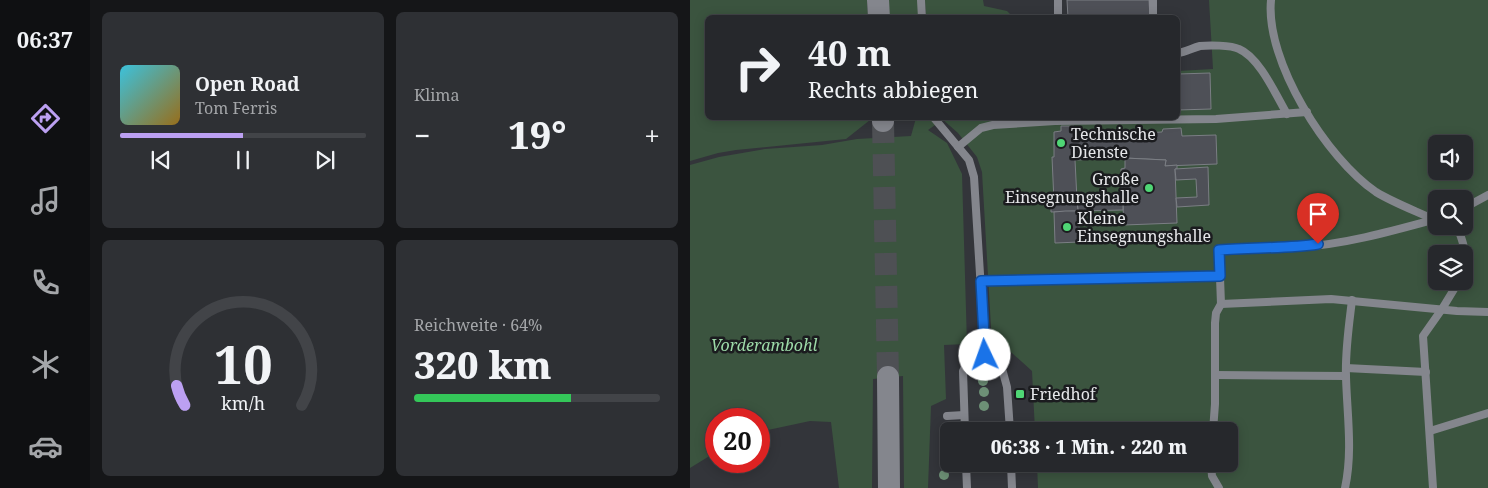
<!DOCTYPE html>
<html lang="de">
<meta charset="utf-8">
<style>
:root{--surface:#26282c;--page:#2e3034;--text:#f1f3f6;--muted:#a4a6a9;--line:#424448;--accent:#bca0f2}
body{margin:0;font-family:"Noto Serif",serif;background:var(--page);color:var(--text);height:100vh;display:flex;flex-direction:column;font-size:19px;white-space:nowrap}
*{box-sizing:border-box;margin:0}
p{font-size:16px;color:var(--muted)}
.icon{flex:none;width:28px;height:28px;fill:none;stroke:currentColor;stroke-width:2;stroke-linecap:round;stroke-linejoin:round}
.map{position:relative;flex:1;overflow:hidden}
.details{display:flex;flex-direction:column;gap:12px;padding:12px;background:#151618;width:600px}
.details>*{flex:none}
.guide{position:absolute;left:15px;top:15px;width:475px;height:105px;border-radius:8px;box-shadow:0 2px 12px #0003,0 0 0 1px var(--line);background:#26282c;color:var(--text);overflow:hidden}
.buttons{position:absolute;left:738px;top:135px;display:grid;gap:10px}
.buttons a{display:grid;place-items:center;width:45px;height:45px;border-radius:8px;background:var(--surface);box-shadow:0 2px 12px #0003,0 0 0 1px var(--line);font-size:25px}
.speed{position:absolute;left:15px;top:408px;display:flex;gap:10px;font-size:25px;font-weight:700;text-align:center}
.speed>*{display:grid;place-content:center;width:65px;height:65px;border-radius:50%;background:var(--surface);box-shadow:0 2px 12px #0003,0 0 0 1px var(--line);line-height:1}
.speed .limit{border:8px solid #d22;background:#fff;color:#111}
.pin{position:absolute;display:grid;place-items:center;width:42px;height:42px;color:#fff;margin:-51px -21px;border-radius:50% 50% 50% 0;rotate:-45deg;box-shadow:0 0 5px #0007}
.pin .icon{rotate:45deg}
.me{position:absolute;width:55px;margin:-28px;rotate:357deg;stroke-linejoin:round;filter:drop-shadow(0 0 4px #0008)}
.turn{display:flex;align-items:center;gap:18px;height:105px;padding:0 20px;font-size:22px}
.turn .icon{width:65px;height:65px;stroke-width:2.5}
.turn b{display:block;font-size:35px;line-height:42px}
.big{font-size:38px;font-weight:800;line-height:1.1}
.details .tile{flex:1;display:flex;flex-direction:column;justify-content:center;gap:8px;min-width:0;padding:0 18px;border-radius:8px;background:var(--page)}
.details .dial{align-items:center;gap:0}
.dial svg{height:130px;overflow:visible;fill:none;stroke:var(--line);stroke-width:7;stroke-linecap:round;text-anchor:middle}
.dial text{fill:var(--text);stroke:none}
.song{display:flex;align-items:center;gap:15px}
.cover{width:60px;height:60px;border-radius:8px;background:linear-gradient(135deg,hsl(190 70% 55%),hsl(40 70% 35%))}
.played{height:5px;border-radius:2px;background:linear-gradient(90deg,var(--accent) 50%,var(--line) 50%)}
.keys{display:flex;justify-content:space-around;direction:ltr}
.heat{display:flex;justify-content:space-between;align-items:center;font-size:28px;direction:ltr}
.charge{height:8px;border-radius:4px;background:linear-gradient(90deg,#34c759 64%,var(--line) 0)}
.details .tiles{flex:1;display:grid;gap:12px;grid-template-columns:repeat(2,1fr)}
.trip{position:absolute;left:250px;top:422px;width:298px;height:50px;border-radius:8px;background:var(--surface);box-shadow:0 2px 12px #0003,0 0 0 1px var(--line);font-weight:800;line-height:50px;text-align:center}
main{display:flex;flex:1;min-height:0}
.tabs{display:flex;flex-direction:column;width:90px;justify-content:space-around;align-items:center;background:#0f1012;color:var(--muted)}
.tabs .icon{width:35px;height:35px}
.tabs .selected{color:var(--accent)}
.tabs b{font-size:22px;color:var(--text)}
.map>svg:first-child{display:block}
.green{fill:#3b543f;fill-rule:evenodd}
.building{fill:#4e5057;stroke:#7b7e84}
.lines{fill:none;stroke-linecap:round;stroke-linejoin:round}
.secondary-tunnel{stroke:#4e5054;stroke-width:22;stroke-dasharray:22 11;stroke-linecap:butt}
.lane{stroke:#84868d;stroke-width:8}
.secondary{stroke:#84868d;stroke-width:22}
.tree{fill:#6d9076}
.route-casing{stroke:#114b97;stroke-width:12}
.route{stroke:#1a73e8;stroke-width:9}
.poi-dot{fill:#4fd675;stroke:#1b1c1f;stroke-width:2}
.labels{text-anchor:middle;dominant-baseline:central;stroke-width:5;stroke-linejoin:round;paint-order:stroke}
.poi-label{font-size:16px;fill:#e6e7ea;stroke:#1b1c1f;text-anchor:start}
.park-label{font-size:16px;font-style:italic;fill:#9ddaa8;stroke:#1b1c1f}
</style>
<main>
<nav class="tabs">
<b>06:37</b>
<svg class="icon selected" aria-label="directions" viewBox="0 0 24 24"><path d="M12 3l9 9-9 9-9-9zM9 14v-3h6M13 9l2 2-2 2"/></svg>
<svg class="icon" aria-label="music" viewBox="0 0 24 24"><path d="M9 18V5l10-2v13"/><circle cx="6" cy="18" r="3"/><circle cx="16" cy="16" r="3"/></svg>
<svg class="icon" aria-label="phone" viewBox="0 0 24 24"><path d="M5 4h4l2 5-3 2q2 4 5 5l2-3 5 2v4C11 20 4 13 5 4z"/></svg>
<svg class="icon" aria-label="climate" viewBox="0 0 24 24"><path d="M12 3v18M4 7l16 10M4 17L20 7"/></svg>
<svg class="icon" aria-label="car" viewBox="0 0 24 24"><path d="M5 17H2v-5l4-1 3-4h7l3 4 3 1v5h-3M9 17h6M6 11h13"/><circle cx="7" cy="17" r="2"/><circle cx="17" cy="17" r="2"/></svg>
</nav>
<section class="details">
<div class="tiles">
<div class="tile">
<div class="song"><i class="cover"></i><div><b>Open Road</b><p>Tom Ferris</p></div></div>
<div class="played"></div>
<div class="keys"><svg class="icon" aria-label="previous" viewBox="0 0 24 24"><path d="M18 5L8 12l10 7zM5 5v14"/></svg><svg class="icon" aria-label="pause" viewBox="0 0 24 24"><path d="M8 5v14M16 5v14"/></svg><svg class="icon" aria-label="next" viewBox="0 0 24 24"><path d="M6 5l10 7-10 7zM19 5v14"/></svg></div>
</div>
<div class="tile"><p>Klima</p>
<div class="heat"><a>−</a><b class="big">19°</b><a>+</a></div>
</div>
<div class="tile dial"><svg viewBox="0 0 100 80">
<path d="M14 69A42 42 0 1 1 86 69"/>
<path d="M14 69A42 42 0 0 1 9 57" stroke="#bca0f2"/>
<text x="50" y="56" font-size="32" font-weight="700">10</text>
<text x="50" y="72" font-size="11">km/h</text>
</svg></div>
<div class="tile"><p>Reichweite · 64%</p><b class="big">320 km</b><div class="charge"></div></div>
</div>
</section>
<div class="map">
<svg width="798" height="488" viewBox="0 0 798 488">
<rect width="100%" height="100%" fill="#33353a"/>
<g class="green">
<path d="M0,0H177L178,17L18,18V118H180V120L156,139L46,150L28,153L0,161Z"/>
<path d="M198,0H231L232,17H199Z"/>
<path d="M235,0H293L294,6L317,11L323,17H236Z"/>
<path d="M519,0H798V488H348L347,464H539V431H345L342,371L312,344H302L292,172L287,157L268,133L251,118H488V71L523,69ZM746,144H774V171H746ZM746,199H774V226H746ZM746,254H774V281H746Z"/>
<path d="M226,118H244L248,123L238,130L257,143L272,174L277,344L254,345L256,399L241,406L238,488H214L213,376L183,379L182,488H149L141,422L120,421L69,432V419H26V452L0,468V165L29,157L75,149L132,145L167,139L221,136Z"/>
</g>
<g class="building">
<path d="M377,0H459L460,18H378Z"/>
<path d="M520,73L521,109L488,110V74Z"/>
<path d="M371,126H384V130L392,129V136L472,132L473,129L491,128L492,136L526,135L527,164L475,166L476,160L435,158L385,160L387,200L364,202L362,157H364V132L371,131Z"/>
<path d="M435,158L476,160L475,166L487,165V169H485L487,223L434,225L431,169L435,168Z"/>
<path d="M518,167L519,205L487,207L486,198L507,197L506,179L486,180L485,169Z"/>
<path d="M387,200H433V210L388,211Z"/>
<path d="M387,200L388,211L361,212V202Z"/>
<path d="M375,211H388L390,242L365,243L364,212Z"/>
</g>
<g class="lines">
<path class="secondary-tunnel" d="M193,121L198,377"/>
<g class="lane">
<path d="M231,0L232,18"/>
<path d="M368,0V18"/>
<path d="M463,0V18"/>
<path d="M581,0C575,61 637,159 686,192C704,203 726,211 745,220"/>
<path d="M488,53C496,52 502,48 510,46C518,45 541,45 549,49C569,57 586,95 597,114"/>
<path d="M244,118L279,160L284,177L295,355"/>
<path d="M268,147L291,128L303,125L365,121L526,119L617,112"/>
<path d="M774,208L798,195"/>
<path d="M767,226C772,239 777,252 774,265"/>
<path d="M291,281L530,276"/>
<path d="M531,304L641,299L767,311L798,312"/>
<path d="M295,355L311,365L317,387L320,431"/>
<path d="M656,368L736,372"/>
<path d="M525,375L656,376"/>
<path d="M257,416L274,415"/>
<path d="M275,431L273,371L277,363L295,355"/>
<path d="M523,431L525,404V323L526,313L531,304L529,250C556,248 583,248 610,247C656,244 702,231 746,219"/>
<path d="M740,431L798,413"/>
<path d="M276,464L277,488"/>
<path d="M321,464L322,488"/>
<path d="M521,464L522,476L529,488"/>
<path d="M655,488C663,451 657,414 656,377C655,351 659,325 662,300"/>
<path d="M743,488L733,336L752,309L769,281"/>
</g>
<g class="secondary">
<path d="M188,0L189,18"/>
<path d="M193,118V121"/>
<path d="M198,377L199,488"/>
</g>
</g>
<g class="tree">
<circle cx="293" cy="381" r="5"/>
<circle cx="294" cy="392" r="5"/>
<circle cx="294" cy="406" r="5"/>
<circle cx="254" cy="475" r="5"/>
</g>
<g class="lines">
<g class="route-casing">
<path id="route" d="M295,355L291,281L530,276L529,250C562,247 596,249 628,244"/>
</g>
<use href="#route" class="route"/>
</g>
<g class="poi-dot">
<circle cx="371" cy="143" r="5"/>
<circle cx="459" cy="188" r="5"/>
<circle cx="377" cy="227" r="5"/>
<rect x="325" y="389" width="10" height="10" rx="2.5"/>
</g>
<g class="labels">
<g class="poi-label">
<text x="381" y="134">Technische<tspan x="381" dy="18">Dienste</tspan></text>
<text x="449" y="179" text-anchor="end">Große<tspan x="449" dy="18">Einsegnungshalle</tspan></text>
<text x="387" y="218">Kleine<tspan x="387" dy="18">Einsegnungshalle</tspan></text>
<text x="340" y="394">Friedhof</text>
</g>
<g class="park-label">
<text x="74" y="345">Vorderambohl</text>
</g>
</g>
</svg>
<div class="buttons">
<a><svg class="icon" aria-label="sound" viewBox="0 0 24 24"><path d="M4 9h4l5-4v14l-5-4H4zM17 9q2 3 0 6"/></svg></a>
<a><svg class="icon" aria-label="search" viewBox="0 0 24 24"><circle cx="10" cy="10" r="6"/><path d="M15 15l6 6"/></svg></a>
<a><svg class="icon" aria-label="layers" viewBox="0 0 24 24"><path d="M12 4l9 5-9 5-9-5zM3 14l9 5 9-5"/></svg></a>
</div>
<div class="speed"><div class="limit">20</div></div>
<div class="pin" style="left:628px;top:244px;background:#d93025"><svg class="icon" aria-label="arrive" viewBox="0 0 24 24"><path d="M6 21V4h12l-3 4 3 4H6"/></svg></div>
<svg class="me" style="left:295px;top:355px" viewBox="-20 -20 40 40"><circle r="19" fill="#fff"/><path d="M0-13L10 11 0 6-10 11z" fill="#1a73e8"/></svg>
<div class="trip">06:38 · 1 Min. · 220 m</div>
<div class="guide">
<div class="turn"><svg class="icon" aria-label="right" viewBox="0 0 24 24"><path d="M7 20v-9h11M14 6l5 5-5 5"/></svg><div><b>40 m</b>Rechts abbiegen</div></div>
</div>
</div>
</main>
